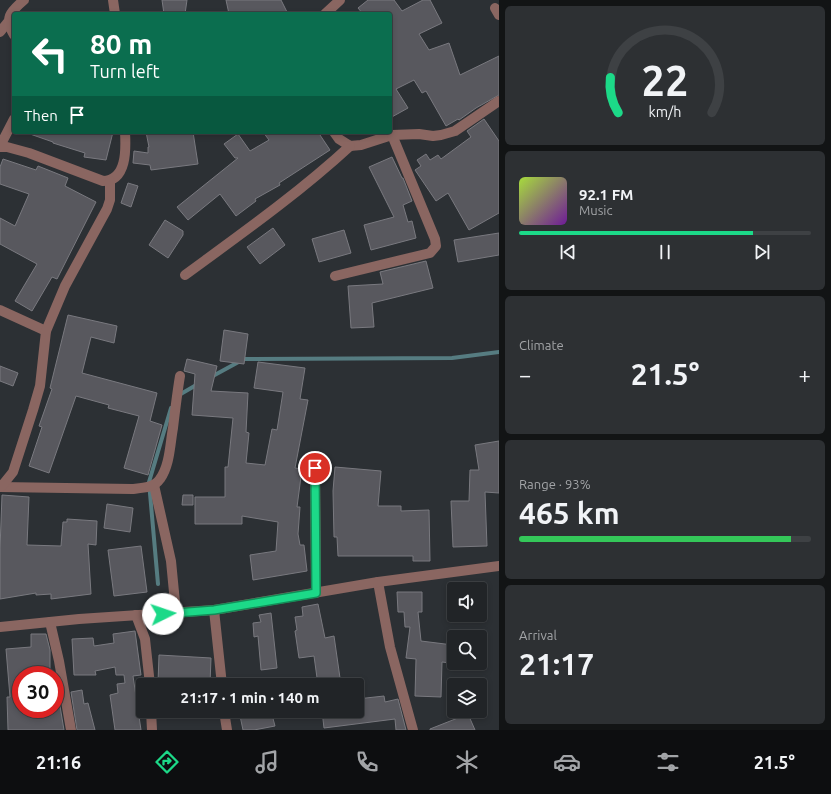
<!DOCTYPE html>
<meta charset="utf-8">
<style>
:root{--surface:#212427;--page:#2d3033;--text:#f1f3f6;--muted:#a2a4a7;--line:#3e4144;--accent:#1cd988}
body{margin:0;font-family:Ubuntu,sans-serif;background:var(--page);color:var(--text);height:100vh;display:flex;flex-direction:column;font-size:15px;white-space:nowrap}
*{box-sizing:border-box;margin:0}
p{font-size:13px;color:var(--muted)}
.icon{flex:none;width:22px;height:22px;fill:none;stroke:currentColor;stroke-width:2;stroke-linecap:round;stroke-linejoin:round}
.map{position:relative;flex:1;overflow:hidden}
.panel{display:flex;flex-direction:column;gap:6px;padding:6px;background:#121415;width:332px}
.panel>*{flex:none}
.guide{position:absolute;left:12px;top:12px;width:380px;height:122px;border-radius:4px;box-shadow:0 2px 6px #0003,0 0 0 1px var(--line);background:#0b6e4f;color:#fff;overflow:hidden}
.fabs{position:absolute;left:447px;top:582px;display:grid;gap:8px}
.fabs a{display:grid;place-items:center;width:40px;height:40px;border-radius:4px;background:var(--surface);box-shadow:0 2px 6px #0003,0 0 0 1px var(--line);font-size:20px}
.speed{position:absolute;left:12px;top:666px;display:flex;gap:8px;font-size:20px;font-weight:700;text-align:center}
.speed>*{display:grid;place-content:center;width:52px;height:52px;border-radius:50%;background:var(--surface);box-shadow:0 2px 6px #0003,0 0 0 1px var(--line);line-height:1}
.speed .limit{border:6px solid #d22;background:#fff;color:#111}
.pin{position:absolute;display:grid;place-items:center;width:34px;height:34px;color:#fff;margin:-17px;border:2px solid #fff;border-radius:50%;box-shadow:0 1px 4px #0007}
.me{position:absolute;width:44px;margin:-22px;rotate:86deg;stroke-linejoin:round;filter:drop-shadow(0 0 3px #0008)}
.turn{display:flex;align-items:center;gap:14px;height:84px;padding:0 12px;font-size:18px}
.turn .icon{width:52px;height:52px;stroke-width:2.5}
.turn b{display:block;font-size:28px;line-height:34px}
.then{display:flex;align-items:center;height:38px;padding:0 12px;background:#0003;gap:8px;font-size:15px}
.big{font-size:30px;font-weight:600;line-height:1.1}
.panel .widget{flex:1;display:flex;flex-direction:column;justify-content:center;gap:6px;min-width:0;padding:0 14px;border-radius:6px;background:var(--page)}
.panel .dial{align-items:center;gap:0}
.dial svg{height:104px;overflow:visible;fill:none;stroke:var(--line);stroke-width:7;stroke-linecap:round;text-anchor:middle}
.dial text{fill:var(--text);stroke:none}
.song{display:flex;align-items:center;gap:12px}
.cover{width:48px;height:48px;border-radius:6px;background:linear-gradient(135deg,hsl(80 70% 55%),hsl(280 70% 35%))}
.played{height:4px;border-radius:2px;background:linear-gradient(90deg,var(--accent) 80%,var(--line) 80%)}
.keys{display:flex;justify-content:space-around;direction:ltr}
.heat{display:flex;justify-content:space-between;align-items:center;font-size:22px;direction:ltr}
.charge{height:6px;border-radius:3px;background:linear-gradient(90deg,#34c759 93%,var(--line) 0)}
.trip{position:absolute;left:136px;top:678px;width:228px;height:40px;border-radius:4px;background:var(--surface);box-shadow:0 2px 6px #0003,0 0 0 1px var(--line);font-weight:600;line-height:40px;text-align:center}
.tabs{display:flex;height:64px;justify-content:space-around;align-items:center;background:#0d0e10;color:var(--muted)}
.tabs .icon{width:28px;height:28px}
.tabs .on{color:var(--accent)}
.tabs b{font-size:18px;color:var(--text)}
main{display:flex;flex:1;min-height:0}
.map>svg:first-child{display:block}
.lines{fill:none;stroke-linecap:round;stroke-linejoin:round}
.stream{stroke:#567c81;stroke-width:4}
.building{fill:#58585e;stroke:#79797f}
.street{stroke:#8a6661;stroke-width:10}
.route-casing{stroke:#128d58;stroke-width:10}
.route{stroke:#1cd988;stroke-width:7}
</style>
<main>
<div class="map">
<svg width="499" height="730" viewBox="0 0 499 730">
<rect width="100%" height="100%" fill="#2c3034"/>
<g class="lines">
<g class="stream">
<path d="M211,377L244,359L452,358L499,352"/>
<path d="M179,395L198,384"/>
<path d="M158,584L149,482L171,408"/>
</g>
</g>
<g class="building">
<path d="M162,0H187L185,14H164Z"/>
<path d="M226,0H281L288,14H229Z"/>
<path d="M368,0H394L402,11L423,0H430L442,23L419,34L429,50L449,43L460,75L499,56V95L476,108L459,120L458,119L446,126L426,91L422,93L414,80L396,89L408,108L390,118V14H363L358,8Z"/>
<path d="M484,119L499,141V213L469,230L448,193L436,201L415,170L421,166L417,160L426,154L430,160L438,155L441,159L471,137L467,131Z"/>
<path d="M30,132H113L106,160L84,157L85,153L53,143V142L30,134Z"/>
<path d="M146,132H193L198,164L151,170L150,165L133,163L134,151L148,153V147H149Z"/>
<path d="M263,132H318L330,150L279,183L280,185L255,199L256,201L236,216L220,194L188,220L177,207L238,158H235L224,144L238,134L250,151L269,140Z"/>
<path d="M392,157L402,178H403L412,201L403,205L408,222L412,221L416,238L371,250L364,225L394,217L369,167Z"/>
<path d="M3,159L36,170L38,166L68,178L65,186L96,202L57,279L52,277L32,311L15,301L37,264L0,244V218L15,226L29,194L0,184V167Z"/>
<path d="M128,183L138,186L131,207L121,203Z"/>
<path d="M165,220L183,231V235L168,258L149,245Z"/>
<path d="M273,228L285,245L260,264L247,247Z"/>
<path d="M344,230L351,253L319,262L312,239Z"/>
<path d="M499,233V255L458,262L454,240Z"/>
<path d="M426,261L433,288L372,303L374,327L351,328L348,286L383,284L380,272Z"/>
<path d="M68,315L117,326L114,343L91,337L82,373L157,393L150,421L162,425L148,475L124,468L139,416L108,408L109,405L76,396L49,473L29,466L42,427L39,426L52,389L50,388Z"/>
<path d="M224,330L248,334L244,364L220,361Z"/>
<path d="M187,359L217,366L211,391L248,393L246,432L249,433L246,463L265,465L272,429L277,430L283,392L254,388L258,362L305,368L300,399L308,400L295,468L302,469L297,507H300L298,534L300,545H304L307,571L253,580L250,555L276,551L278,522L242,516V524H195V497H225V467H228L233,418L192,415L195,374L184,371Z"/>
<path d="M0,366L18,373L13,386L0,381Z"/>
<path d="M499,441V493L485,492L487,546L453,547L451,501H469L470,470H479L475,445Z"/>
<path d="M335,467L381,471L378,506H401V511L429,510L430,561H413V556H338L337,537H334L333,491Z"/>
<path d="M2,495L29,497L27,545L61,546L63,522H67V519L97,521L96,545L88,544L91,594L51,599V594L36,595V593L0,599V549Z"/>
<path d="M183,495H193V505H182Z"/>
<path d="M107,504L133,508L130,532L104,528Z"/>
<path d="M141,546L147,592L114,596L108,550Z"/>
<path d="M397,592H422V612H418L421,641L453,645L450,663L442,662L441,697L415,696L416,659L406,658L410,627H405L404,612H398Z"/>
<path d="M318,604L325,638L334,636L341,685H318L314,656L299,658L295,631L297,630L295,617L303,616L302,607Z"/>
<path d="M271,613L277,668L261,670L258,636L254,637L253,623L261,622L259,615Z"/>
<path d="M135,631L141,675L133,676L141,730H115L110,695L118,693L117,684L125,683L124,675H116L115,667L95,671L96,675H74L72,639L93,638L94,646L114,643L113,634Z"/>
<path d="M31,634H46L50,650V675H21V709H32V714L55,712V695L58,694L64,730H8L7,697H10L6,649L31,647Z"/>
<path d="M159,655L211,658L210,684L158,683Z"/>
<path d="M82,690L84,704L88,703L95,730H77L71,692Z"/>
<path d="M384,696L385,702L398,699L406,730H396L395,719L324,728L322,711H357V699Z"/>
<path d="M239,711H271L275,726L254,730H243Z"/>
<path d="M468,714L475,730H430V729Z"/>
</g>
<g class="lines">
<g class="street">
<path d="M113,0L115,14"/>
<path d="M495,8L499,15"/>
<path d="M325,14L340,0"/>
<path d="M0,32L8,22"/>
<path d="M14,35C4,18 10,12 24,0"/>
<path d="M334,132L339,139L350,146L361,145L392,135L419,134L433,136L441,135L455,131L499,101"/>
<path d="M0,146L14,119"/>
<path d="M0,147H7L29,153L103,181C127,181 126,149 125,132"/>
<path d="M185,275C241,234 299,193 350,146"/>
<path d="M335,276L430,253L436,246L435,239L392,135"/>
<path d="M0,310L46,331"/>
<path d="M315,468L316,593"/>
<path d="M154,485L171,561L176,613"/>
<path d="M0,487L132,489C142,488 154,488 160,479C170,465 170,444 173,428C175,411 177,394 180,376"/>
<path d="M1,487L13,472L33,410L40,386L46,331L65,286L107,209L110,200V181"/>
<path d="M378,582L390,647L413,730"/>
<path d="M214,610L222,685"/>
<path d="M136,615L145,639L150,685"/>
<path d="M50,622L59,661L71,730"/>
<path d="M0,627L79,619L214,610L378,582L499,566"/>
<path d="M151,711L152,730"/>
<path d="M224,711L227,730"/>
</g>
</g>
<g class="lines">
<g class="route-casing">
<path id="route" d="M163,614L214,610L316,593L315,468"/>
</g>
<use href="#route" class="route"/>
</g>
</svg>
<div class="fabs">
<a><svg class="icon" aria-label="sound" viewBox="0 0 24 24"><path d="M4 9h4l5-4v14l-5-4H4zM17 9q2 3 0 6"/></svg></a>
<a><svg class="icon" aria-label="search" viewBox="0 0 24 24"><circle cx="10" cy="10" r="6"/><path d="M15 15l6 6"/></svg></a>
<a><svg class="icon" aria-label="layers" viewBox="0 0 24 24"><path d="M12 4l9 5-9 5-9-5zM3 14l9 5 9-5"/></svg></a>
</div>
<div class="speed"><div class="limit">30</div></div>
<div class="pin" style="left:315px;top:468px;background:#d93025"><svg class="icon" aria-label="arrive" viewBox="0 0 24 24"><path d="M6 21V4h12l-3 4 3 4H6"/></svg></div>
<svg class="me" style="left:163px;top:614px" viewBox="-20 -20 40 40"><circle r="19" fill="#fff"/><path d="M0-13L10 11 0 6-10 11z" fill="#1cd988"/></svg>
<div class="trip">21:17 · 1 min · 140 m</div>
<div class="guide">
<div class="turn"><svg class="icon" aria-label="left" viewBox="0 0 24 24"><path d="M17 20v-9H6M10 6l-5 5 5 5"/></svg><div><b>80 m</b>Turn left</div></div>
<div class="then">Then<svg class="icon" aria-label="arrive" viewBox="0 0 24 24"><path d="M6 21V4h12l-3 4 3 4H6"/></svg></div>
</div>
</div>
<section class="panel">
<div class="widget dial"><svg viewBox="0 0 100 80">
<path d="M14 69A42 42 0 1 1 86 69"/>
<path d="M14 69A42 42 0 0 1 8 42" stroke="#1cd988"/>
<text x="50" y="56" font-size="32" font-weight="700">22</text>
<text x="50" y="72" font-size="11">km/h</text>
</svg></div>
<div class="widget">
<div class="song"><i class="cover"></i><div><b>92.1 FM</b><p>Music</p></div></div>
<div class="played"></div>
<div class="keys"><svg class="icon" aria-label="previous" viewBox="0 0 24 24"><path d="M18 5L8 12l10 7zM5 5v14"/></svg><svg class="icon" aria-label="pause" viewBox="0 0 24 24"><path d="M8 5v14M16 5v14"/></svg><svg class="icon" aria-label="next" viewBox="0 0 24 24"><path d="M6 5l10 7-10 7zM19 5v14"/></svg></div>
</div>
<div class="widget"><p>Climate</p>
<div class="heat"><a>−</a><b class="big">21.5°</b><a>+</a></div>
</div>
<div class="widget"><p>Range · 93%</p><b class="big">465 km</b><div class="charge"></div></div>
<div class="widget"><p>Arrival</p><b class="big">21:17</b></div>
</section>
</main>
<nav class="tabs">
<b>21:16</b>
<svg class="icon on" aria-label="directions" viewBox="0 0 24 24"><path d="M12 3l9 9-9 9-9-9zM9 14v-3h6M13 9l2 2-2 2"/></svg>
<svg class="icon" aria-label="music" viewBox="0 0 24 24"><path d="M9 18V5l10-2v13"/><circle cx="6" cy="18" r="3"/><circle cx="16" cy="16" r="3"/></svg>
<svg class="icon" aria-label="phone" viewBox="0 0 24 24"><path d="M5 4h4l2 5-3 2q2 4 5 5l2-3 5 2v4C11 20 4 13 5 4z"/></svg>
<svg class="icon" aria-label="climate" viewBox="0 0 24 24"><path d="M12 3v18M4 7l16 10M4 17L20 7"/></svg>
<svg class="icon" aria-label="car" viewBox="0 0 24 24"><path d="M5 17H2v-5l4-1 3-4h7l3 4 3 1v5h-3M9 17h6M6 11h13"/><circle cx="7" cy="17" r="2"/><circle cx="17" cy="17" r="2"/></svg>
<svg class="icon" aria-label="filters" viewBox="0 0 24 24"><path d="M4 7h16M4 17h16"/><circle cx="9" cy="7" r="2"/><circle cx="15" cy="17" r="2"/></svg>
<b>21.5°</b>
</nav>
